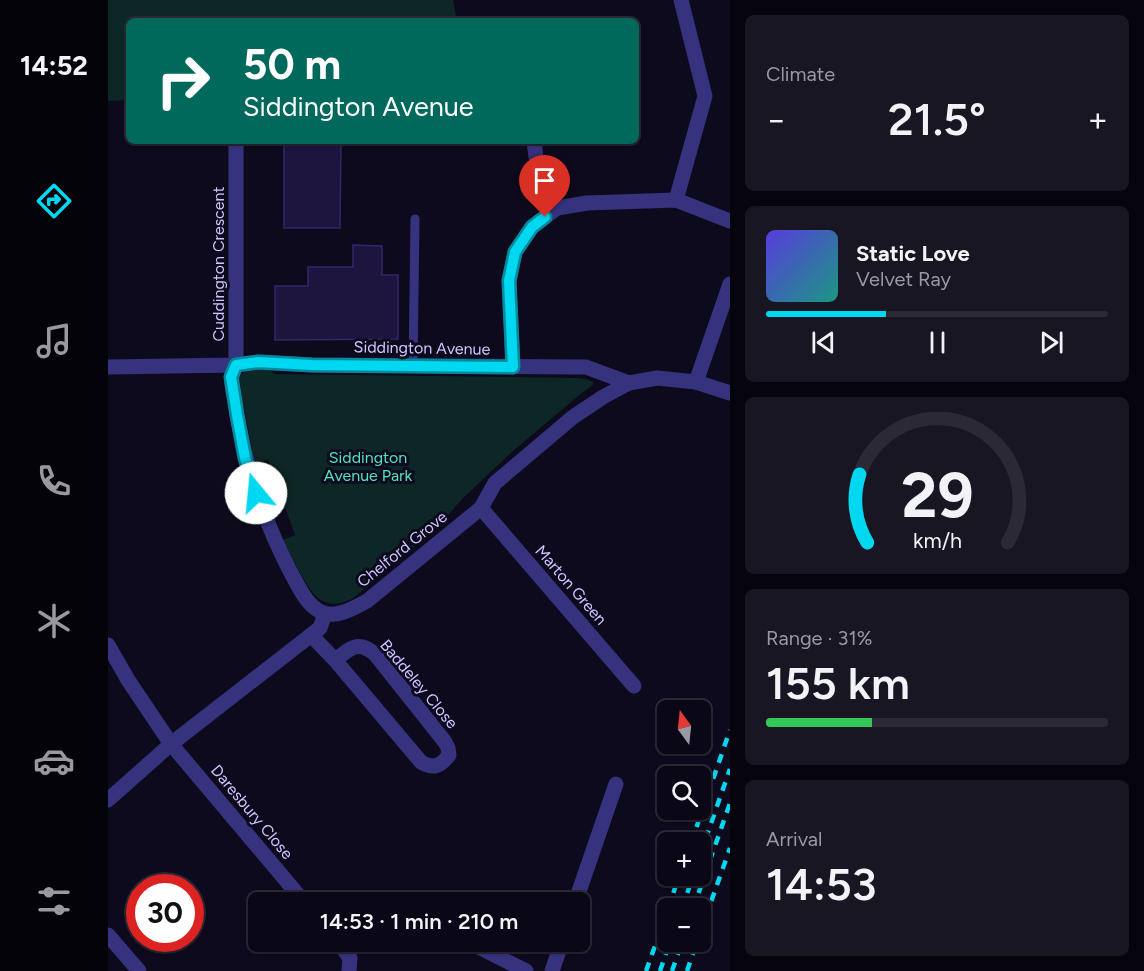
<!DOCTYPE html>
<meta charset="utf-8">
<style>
:root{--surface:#0a0816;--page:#181623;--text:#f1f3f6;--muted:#999aa1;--line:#2a2935;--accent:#00d8f1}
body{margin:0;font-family:Figtree,sans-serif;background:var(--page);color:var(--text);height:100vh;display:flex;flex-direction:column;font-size:22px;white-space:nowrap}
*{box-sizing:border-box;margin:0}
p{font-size:20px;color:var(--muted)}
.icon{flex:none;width:33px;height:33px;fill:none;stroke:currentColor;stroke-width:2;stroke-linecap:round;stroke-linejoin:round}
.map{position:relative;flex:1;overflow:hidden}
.side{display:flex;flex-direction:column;gap:15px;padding:15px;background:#06040c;width:414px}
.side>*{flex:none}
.hud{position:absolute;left:18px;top:18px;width:513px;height:126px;border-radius:9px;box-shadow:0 2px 4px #0004,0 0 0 2px var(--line);background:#00695c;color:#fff;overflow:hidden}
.needle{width:39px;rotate:345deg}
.buttons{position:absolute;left:549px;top:700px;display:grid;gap:12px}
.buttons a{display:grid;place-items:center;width:54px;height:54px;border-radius:9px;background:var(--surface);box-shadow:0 2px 4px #0004,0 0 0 2px var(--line);font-size:30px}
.speed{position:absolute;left:18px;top:874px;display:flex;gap:12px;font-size:30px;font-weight:700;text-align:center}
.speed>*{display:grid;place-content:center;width:78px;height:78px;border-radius:50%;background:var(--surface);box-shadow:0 2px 4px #0004,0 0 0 2px var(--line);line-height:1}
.speed .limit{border:9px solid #d22;background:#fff;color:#111}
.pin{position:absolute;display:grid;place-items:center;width:51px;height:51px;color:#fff;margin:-62px -26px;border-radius:50% 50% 50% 0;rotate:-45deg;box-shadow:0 0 6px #0007}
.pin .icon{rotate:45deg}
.me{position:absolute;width:66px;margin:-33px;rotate:343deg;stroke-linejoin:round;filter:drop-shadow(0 0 4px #0008)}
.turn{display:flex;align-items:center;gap:21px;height:126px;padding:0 18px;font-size:27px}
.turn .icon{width:78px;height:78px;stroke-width:2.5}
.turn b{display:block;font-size:42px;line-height:51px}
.big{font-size:45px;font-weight:600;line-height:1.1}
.side .card{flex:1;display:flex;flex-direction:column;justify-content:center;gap:9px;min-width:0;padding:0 21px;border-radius:9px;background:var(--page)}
.side .dial{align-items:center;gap:0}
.dial svg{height:156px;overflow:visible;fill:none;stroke:var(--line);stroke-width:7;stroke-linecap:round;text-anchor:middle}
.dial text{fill:var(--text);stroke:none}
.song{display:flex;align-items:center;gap:18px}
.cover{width:72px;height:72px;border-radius:9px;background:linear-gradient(135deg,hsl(250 70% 55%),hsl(170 70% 35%))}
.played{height:6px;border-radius:3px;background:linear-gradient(90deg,var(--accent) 35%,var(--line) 35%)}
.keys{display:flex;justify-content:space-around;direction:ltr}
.heat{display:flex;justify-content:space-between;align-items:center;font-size:33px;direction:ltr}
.charge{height:9px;border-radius:4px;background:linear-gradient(90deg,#34c759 31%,var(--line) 0)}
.trip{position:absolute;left:140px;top:892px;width:342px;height:60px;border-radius:9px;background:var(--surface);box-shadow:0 2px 4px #0004,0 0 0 2px var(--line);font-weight:600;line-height:60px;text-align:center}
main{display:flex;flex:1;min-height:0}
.menu{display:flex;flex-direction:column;width:108px;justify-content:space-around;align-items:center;background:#040309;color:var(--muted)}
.menu .icon{width:42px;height:42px}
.menu .on{color:var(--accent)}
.menu b{font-size:27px;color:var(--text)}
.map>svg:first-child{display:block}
.green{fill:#0d2726}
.building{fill:#1e153f;stroke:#34266c;stroke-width:1.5}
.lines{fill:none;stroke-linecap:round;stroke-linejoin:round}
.service{stroke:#36337e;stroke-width:9}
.minor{stroke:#36337e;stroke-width:15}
.rail{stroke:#00d8f1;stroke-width:4.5;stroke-dasharray:9 8;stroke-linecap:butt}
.route-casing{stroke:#008c9d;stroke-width:15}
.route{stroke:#00d8f1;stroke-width:10}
.labels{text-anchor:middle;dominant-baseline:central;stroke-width:6;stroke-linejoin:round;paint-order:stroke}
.street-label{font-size:16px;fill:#cdc6ff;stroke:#0e0a1d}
.park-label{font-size:16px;fill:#4de4bf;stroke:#0e0a1d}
</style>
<main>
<nav class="menu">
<b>14:52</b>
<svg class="icon on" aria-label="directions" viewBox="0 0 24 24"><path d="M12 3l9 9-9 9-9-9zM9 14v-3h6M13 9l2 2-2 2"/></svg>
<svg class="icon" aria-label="music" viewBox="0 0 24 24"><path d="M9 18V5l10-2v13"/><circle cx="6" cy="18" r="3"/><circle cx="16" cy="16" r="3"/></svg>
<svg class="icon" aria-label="phone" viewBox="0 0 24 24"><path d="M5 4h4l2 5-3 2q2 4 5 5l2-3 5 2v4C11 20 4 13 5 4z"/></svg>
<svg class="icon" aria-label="climate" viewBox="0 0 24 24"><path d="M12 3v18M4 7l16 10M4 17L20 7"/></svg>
<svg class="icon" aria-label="car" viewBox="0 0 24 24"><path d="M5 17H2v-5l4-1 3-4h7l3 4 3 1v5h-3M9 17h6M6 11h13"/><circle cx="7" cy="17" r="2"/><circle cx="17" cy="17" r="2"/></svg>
<svg class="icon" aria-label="filters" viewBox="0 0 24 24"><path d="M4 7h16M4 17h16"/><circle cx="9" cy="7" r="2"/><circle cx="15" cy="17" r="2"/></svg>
</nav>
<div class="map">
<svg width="622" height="971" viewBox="0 0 622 971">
<rect width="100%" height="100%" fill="#0e0a1d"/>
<g class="green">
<path d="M0,0H345L349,21H21V100L0,101Z"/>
<path d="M162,369L166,374L470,378L478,379L485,382V385L470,396L405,451L354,499L329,528L244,599C216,612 205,596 193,574C187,563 181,552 175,540L187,535L160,460L147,464L136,407C131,401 131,395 131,388C128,366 146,370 162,369Z"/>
</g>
<g class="building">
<path d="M176,141H233L232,228H176Z"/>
<path d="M245,245L274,246V275H290V339L167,340V286H200V267H245Z"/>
</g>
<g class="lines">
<path class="service" d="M305,366L307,219"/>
<g class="minor">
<path d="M128,141V365C127,369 124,374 124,378C123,384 125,391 126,396C135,460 153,514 182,571C190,585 199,608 216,613C230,618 247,607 259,601L373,508L387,483L465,417L495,397L521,383"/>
<path d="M426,141L428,157L449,208"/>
<path d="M568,200L597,96L573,0"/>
<path d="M0,367L128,365L151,362L204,365L478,367L521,383L549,378L588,382L622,393"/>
<path d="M405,367L401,281L407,252L424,227L449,208L479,203L568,200L622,221"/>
<path d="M588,382L622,284"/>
<path d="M373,508L526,686"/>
<path d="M203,635L227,660C242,649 249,639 267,654L337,742L340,748L341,755C332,767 325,769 313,762L227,660"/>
<path d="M0,645L20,680L63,744L197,903"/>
<path d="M0,800L63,744L212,628L217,614"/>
<path d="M467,903L508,784"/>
<path d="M0,935L31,971"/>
<path d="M230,942L242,958L241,971"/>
<path d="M361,942L418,971"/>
<path d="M444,971L454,942"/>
</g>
<g class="rail">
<path d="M583,843L622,730"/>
<path d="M592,855L622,769"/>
<path d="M560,909L571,876"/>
<path d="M574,909L585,876"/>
<path d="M585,909L622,803"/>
<path d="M592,933L622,848"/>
<path d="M538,971L560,910"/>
<path d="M552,971L562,942"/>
<path d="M564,971L574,942"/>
<path d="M579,971L589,942"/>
</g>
</g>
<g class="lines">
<g class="route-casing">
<path id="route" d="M148,493L137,458L129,415L123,377L128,365L150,362L204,365L405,367L401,281L407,252L424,227L437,217"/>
</g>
<use href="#route" class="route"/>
</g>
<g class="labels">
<g class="street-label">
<text transform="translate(110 264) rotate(-90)">Cuddington Crescent</text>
<text transform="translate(314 348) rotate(1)">Siddington Avenue</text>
<text transform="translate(294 549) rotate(-39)">Chelford Grove</text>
<text transform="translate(463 585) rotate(49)">Marton Green</text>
<text transform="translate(311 684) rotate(50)">Baddeley Close</text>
<text transform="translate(144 812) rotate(50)">Daresbury Close</text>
</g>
<g class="park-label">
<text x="260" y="457">Siddington<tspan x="260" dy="18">Avenue Park</tspan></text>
</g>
</g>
</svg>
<div class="buttons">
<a><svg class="needle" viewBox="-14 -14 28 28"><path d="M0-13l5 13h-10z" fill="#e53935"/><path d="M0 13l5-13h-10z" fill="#999aa1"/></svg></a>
<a><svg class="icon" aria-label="search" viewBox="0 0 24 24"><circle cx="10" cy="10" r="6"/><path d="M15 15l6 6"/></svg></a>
<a>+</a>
<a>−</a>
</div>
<div class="speed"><div class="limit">30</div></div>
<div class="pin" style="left:437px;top:217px;background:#d93025"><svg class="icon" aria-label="arrive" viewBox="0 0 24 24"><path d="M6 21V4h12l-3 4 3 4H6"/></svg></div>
<svg class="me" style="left:148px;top:493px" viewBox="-20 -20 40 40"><circle r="19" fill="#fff"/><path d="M0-13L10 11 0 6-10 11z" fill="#00d8f1"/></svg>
<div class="trip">14:53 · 1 min · 210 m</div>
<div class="hud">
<div class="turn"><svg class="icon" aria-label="right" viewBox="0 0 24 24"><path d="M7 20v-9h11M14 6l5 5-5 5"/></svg><div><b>50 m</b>Siddington Avenue</div></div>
</div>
</div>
<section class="side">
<div class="card"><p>Climate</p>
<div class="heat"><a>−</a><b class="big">21.5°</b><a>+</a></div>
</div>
<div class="card">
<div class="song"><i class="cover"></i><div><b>Static Love</b><p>Velvet Ray</p></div></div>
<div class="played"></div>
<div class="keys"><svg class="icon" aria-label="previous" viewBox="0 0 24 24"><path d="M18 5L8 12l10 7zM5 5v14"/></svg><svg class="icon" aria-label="pause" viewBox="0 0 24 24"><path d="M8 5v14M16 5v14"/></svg><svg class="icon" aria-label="next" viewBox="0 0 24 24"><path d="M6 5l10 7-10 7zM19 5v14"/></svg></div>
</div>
<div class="card dial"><svg viewBox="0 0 100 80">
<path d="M14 69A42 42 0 1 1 86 69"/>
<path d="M14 69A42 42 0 0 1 10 34" stroke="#00d8f1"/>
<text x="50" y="56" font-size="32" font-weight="700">29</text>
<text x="50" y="72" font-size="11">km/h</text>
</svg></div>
<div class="card"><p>Range · 31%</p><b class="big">155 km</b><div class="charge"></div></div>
<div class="card"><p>Arrival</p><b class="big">14:53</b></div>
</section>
</main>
